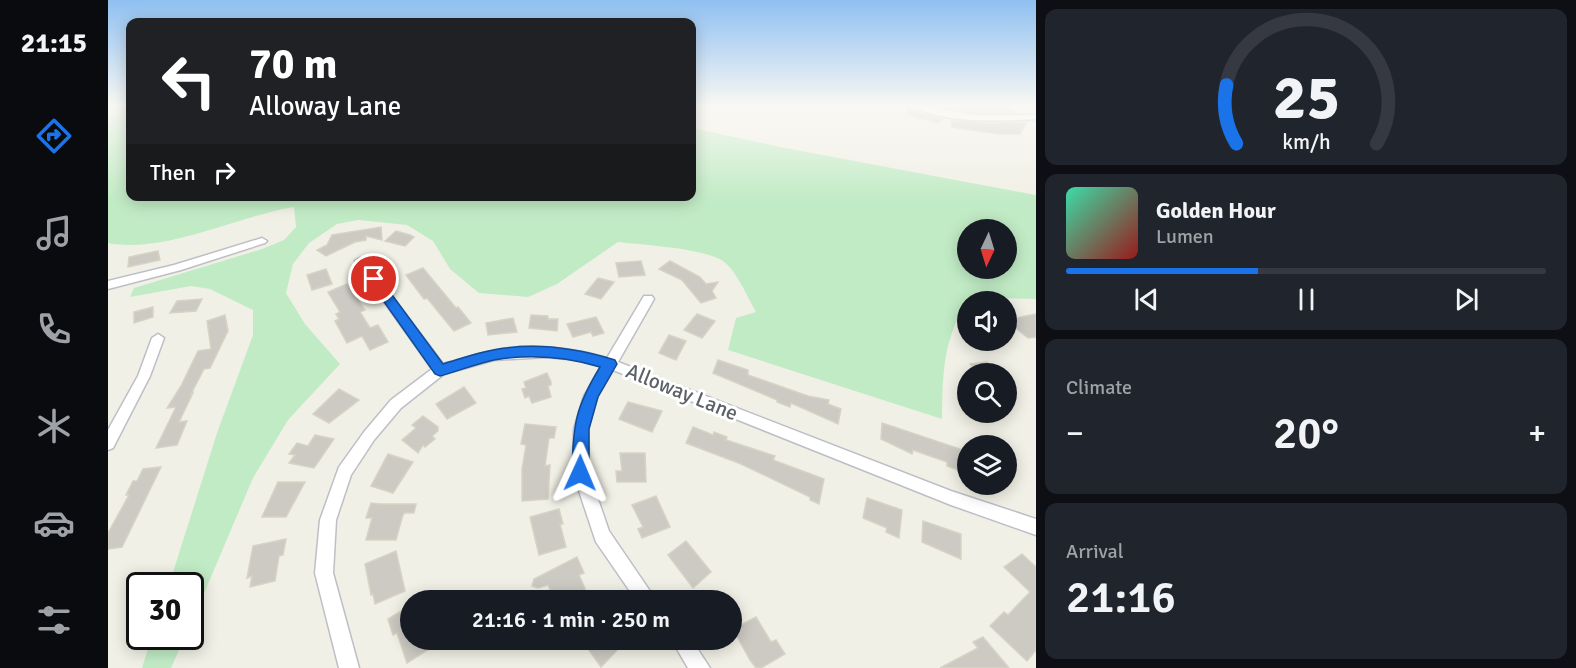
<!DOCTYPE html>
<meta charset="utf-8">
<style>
:root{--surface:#171b24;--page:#20242c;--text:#f1f3f6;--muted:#9ea1a6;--line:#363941;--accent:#1a73e8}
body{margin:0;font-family:Signika,sans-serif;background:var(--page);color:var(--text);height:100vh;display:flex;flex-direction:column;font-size:22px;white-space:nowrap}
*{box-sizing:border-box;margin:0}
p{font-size:20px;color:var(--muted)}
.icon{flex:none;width:33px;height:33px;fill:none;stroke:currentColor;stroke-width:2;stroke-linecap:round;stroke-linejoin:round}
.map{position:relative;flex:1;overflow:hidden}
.drawer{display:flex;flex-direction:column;gap:9px;padding:9px;background:#0d0f14;width:540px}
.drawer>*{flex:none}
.top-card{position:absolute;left:18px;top:18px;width:570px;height:183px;border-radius:12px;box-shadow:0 3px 15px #0003;background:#202124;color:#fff;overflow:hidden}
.needle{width:39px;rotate:184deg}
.fabs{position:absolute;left:849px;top:219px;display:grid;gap:12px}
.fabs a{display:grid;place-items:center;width:60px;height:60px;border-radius:50%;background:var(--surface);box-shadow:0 3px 15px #0003;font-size:30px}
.speed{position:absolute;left:18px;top:572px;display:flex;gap:12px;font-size:30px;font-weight:700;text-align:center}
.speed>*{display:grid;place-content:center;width:78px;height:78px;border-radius:50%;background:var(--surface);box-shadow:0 3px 15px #0003;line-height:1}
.speed .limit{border:3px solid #111;border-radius:9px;background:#fff;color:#111}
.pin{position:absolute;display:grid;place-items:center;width:51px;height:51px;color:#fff;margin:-26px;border:3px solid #fff;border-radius:50%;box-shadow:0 2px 6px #0007}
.me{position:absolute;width:66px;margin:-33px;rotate:1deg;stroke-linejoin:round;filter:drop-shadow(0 0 4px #0008)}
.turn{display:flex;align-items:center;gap:21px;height:126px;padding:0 24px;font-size:27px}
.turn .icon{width:78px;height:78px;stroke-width:2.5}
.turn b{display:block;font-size:42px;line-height:51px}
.then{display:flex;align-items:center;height:57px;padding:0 24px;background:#0003;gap:12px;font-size:22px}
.big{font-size:45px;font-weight:600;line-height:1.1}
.drawer .widget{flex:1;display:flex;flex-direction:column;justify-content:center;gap:9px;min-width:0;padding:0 21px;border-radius:12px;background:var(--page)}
.drawer .dial{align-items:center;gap:0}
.dial svg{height:156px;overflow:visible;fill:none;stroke:var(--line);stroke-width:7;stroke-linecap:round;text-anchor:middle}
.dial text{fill:var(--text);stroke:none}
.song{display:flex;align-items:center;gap:18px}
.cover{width:72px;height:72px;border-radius:9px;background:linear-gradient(135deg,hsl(160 70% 55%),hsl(0 70% 35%))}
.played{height:6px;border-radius:3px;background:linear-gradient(90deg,var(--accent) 40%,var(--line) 40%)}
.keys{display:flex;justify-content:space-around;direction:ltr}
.heat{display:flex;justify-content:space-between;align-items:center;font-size:33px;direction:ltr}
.trip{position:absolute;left:292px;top:590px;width:342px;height:60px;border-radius:30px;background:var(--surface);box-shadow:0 3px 15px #0003;font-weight:600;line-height:60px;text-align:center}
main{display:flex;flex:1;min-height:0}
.tab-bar{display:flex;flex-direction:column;width:108px;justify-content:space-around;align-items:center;background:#090b0e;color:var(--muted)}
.tab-bar .icon{width:42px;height:42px}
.tab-bar .on{color:var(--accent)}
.tab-bar b{font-size:27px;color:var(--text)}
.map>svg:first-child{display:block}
.green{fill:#c1ebc5;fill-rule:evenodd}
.building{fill:#cccac3;stroke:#d7d3c4;stroke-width:1.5}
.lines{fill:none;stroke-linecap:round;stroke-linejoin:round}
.street-casing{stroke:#bebfc6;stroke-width:3}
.street{fill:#fff;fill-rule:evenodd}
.route{fill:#1a73e8;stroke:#114b97;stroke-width:1.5}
.labels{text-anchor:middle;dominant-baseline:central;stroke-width:6;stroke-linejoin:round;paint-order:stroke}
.near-street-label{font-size:21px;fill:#5d6168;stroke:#fff}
</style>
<main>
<nav class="tab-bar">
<b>21:15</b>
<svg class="icon on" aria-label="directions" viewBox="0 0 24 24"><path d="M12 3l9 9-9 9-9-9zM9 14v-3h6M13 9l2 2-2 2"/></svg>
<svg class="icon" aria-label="music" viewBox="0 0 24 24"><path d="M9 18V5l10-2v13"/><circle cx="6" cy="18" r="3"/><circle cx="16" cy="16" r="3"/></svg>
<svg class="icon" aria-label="phone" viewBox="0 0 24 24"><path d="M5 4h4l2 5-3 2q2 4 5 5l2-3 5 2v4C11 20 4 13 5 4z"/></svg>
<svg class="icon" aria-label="climate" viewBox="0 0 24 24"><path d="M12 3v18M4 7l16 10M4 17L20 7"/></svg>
<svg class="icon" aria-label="car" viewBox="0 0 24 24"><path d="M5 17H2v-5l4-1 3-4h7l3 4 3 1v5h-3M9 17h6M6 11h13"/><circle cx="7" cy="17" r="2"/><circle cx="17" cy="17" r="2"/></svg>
<svg class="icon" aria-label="filters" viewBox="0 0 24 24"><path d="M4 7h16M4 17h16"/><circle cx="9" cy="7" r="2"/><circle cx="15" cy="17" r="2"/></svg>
</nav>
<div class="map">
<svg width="928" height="668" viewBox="0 0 928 668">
<rect width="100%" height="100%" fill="#f1f0e6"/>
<g class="green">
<path d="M0,106H22V196H584V128L672,147L928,195V299L884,298L877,301L860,302L859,309L852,313C834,352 835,377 834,419L620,350L628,318L648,312C640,298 628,270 615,261C595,248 535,245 510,242L449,284L420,297L371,293L342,269L325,241L299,225L250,220L229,224L201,243L185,264L178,293L197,324L232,364L180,420L145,478L83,624L82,585H61L109,433L145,335V310L102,289L83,286L22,297L26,288L154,249L176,240L188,227L186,207C130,216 56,254 0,243ZM860,230H898V268H860Z"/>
<path d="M44,636H77L63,668H34Z"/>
</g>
<g class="building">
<path d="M799,106L817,114L835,119L830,123L798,115Z"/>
<path d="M830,106H895L907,113H868Z"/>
<path d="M843,120L882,123L919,122L912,134H890L844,127Z"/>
<path d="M273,227L274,240L258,236V240L247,242L218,256L209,250L219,245L224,235Z"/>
<path d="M288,231L302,235L306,237L297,246L277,241Z"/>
<path d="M50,251L52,260L20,267L21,257Z"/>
<path d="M533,261L537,275L511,277L508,263Z"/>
<path d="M562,261L592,277L598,284L610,282L604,291L608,298L593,303L574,280L551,269Z"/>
<path d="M315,268L348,308L350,307L363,323L346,331L319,298L316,299L298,275Z"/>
<path d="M218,269L224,284L204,290L199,275Z"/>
<path d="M490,278L506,282L493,299L477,294Z"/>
<path d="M239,284L257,310L252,312L262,328L270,325L280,342L262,350L254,336L239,343L227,321L231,319L228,314L232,312L220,292Z"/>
<path d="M94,299L88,311L62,313L69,301Z"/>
<path d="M45,307V317L26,323V312Z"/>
<path d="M589,314L607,321L594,338L576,330Z"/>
<path d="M928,314V337L920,338L898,320Z"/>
<path d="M117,315L120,331L102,368L96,369L83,394L85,393L71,422L79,421L69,445L48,448L68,407L59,408L73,386L90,351L103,349L99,321Z"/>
<path d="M423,315L440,316V319H450L449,331L421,328Z"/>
<path d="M488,317L496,333L485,336L483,332L465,337L459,324Z"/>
<path d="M405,318L409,332L380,335L378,323Z"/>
<path d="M561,335L578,341L568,360L551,353Z"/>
<path d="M610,360L640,370V375L700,396L721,400L720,404L733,409L730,424L683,403L682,407L669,402V400L605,373Z"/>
<path d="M879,362L890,374H871L862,364Z"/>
<path d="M439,373L443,382V385L440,386L443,397L424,403L421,396L417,398L414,389L418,388L416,382Z"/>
<path d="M356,387L368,403L339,419L328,404Z"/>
<path d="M231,389L251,400L221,423L205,414Z"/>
<path d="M520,402L554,411L544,432L511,419Z"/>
<path d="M315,416L330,427V431L324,436L327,439L317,447L315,445L310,453L294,440L308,428L304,425Z"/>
<path d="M774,423L855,450V472L839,466V462L805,450L804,454L773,439Z"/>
<path d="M417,424L448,427L446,438H441L437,466L442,465L440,499L414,501V469L418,445L413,444Z"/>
<path d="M585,427L605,435L606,432L619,437L618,440L667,456L665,460L716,479L711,504L702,500V497L633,464L578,443Z"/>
<path d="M207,435L226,439L206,468L181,463L187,455L181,454L189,443L200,446Z"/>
<path d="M512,453H537L538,482H509L508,471H514Z"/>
<path d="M280,454L305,462L285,493L263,486Z"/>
<path d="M53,467L14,547L0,549V533L21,495H18L25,481H29L35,469Z"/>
<path d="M170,482H197L178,517H154Z"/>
<path d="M548,496L562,527L534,538L530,529L535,527L524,505Z"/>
<path d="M759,498L794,510L791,538L778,532L779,528L755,518Z"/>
<path d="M263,503L271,504H308L306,513H296L294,518L288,540H258L264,518H258Z"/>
<path d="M451,509L455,524H452L458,547L431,555L422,517Z"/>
<path d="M815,521L853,534V559L814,542Z"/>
<path d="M178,539L175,555L171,556L167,581L142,587L144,576L139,578L145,546Z"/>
<path d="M578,541L603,572L585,588L560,555Z"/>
<path d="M288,551L297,591L267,604L265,594L263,595L257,564Z"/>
<path d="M914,554L928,567V650L919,661L882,626L896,612L900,615L922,592L896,567Z"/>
<path d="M469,557L476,573L471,575L482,600H446L440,585L430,588L424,586L426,579Z"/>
<path d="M303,605V639H337L299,663L289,633L285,635L280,619Z"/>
<path d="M648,617L663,642L668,640L677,654L653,668H648L642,660L625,629Z"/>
<path d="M875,637L901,668H832L870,648L865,642Z"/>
<path d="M473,639H509L514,645L493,667Z"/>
</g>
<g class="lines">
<g class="street-casing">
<g id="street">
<path d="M805,106H816L868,115H928V119C892,121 837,124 805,106Z"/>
<path d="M154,238L159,241L157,243L73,270L0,289V281L66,265Z"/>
<path d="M252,258L256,259L335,364C351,360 368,354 384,351C421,343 463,348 499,358L536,296H544L546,299L510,362L843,491L928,519V535L843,505L505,370L489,397L480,429L481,473L501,531L548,600H528L488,542L465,473L466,429L476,396L494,366L470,360L439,357L386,360L336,374L293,408L266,440L243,475L228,520L225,573L251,668H231L207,573L212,520L231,467L256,432L283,400L324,369L247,261Z"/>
<path d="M50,334L56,338L42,376L5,448L0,450V430L30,376L44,338Z"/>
<path d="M563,639H583L602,668H580Z"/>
</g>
</g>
<use href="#street" class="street"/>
</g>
<linearGradient id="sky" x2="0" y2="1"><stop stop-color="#8fc0f1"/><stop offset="0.53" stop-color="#f9f8f4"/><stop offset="1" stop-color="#f9f8f4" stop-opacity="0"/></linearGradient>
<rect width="928" height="200" fill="url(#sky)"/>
<path class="route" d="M266,275L270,276L335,364C352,359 368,353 385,350C425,342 468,348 507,360L509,364L490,397L481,429V473L479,479L472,481L466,479L464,473C465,425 467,408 492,367C459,357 421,354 386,360C368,364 350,371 332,376L327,374L260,279Z"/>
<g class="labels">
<g class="near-street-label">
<text transform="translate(574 392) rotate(22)">Alloway Lane</text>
</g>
</g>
</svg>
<div class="fabs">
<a><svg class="needle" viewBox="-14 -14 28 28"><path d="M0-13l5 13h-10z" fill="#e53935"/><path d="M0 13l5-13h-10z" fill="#9ea1a6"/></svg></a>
<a><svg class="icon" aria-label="sound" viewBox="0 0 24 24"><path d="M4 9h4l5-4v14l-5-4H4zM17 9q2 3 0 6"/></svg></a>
<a><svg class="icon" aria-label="search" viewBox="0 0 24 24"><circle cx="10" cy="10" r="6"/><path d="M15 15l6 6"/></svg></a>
<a><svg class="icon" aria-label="layers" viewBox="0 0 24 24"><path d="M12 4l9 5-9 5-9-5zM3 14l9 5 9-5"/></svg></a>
</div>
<div class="speed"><div class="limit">30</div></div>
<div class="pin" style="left:266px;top:279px;background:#d93025"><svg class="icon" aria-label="arrive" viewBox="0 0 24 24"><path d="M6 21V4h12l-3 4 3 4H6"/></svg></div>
<svg class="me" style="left:472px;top:473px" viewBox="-20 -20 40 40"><path d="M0-17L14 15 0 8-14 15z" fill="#1a73e8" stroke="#fff" stroke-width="4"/></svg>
<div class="trip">21:16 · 1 min · 250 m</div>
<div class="top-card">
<div class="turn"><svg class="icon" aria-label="left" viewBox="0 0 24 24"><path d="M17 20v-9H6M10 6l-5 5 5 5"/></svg><div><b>70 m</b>Alloway Lane</div></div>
<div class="then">Then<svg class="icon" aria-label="right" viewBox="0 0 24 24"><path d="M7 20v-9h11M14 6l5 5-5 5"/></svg></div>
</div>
</div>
<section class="drawer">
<div class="widget dial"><svg viewBox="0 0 100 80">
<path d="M14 69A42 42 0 1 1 86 69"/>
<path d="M14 69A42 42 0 0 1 9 39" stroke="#1a73e8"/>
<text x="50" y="56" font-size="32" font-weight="700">25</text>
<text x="50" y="72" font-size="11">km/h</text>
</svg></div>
<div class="widget">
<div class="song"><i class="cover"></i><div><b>Golden Hour</b><p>Lumen</p></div></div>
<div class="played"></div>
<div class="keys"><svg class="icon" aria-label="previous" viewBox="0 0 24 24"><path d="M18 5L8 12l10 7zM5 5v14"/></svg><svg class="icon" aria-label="pause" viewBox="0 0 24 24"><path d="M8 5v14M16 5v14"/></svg><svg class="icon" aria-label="next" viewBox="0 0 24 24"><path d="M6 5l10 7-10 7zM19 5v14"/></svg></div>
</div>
<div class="widget"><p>Climate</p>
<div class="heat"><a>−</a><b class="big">20°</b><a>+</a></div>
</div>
<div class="widget"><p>Arrival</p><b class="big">21:16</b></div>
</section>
</main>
